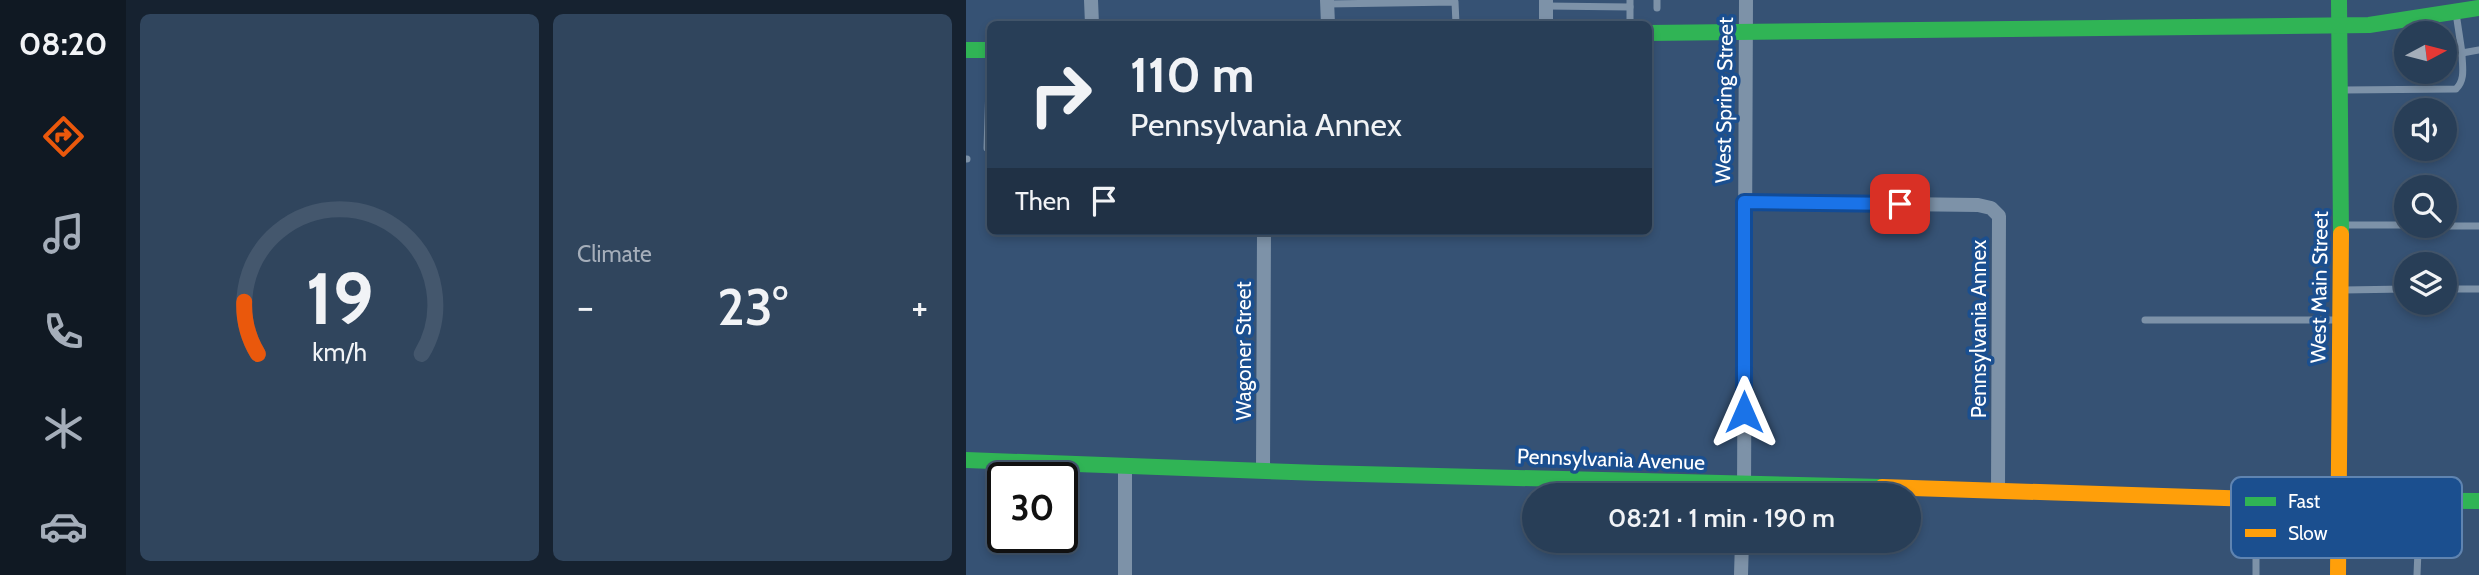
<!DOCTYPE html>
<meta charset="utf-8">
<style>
:root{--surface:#283e57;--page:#30455d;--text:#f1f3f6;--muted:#a5aeba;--line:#44576d;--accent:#ea580c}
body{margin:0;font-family:Cabin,sans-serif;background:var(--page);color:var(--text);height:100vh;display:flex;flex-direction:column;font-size:26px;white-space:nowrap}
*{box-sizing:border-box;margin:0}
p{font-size:23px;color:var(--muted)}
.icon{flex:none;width:38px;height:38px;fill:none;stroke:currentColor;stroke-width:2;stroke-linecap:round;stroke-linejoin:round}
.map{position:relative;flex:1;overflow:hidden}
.drawer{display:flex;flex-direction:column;gap:14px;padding:14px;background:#162230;width:840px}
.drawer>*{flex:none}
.hud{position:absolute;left:21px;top:21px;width:665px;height:214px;border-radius:10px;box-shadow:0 4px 10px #0003,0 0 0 2px var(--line);background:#283e57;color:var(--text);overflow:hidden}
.needle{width:46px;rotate:83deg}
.buttons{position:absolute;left:1428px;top:21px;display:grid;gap:14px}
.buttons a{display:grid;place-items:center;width:63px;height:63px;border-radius:50%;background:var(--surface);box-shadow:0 4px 10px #0003,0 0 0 2px var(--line);font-size:35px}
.speed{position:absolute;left:21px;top:462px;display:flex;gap:14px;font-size:35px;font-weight:700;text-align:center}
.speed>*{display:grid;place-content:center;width:91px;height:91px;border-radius:50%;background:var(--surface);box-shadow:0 4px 10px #0003,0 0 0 2px var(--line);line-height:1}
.speed .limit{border:4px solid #111;border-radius:10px;background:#fff;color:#111}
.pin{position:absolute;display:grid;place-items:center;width:60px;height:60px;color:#fff;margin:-30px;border-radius:14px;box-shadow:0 4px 10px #0006}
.me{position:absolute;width:77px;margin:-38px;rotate:0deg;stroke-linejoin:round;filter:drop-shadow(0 0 5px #0008)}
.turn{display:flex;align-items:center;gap:24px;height:147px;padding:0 28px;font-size:32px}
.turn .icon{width:91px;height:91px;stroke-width:2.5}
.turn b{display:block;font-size:49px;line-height:60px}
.then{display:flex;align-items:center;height:66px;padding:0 28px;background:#0003;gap:14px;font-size:26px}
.big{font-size:52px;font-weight:600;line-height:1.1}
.drawer .card{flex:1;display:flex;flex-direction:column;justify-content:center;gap:10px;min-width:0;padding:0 24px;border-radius:10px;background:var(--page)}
.drawer .dial{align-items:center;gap:0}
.dial svg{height:182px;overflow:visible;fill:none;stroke:var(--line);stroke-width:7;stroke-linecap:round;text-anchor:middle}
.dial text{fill:var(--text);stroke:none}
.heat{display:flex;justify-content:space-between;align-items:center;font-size:38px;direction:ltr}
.drawer .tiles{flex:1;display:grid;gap:14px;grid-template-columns:repeat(2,1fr)}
.trip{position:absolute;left:556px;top:483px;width:399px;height:70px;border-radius:35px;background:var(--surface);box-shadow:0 4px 10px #0003,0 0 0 2px var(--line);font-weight:600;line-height:70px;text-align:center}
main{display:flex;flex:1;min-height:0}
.menu{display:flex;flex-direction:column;width:126px;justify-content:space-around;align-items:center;background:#101923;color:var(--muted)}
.menu .icon{width:49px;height:49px}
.menu .current{color:var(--accent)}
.menu b{font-size:32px;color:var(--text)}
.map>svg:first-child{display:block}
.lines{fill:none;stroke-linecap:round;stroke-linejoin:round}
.lane{stroke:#7d92a8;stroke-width:7}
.street{stroke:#7d92a8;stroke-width:14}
.fast{stroke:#30b455;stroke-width:16}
.slow{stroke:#ff9f0a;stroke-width:16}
.route-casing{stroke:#114b97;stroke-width:18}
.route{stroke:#1a73e8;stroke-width:12}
.labels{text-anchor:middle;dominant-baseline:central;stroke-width:7;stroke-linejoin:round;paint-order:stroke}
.street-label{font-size:21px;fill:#fff;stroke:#1b4f8f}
.key{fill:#1b4f8f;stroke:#5f84b1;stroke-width:2}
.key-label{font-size:19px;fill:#fff}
</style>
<main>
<nav class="menu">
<b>08:20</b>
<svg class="icon current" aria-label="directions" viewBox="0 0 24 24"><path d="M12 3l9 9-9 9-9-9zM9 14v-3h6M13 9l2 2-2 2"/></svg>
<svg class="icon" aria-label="music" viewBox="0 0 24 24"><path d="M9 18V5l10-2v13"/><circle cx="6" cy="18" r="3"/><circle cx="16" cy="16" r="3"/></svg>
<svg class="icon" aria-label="phone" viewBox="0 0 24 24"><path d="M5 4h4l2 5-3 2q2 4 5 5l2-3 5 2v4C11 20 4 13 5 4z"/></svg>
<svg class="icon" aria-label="climate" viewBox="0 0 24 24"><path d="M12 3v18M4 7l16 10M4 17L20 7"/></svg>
<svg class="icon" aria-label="car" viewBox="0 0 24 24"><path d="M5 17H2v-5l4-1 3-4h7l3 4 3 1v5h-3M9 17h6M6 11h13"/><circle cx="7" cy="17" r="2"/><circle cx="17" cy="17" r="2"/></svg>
</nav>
<section class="drawer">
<div class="tiles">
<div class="card dial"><svg viewBox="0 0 100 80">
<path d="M14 69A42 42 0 1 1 86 69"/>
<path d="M14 69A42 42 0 0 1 8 46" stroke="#ea580c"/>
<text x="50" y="56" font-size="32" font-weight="700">19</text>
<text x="50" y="72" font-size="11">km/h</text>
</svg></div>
<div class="card"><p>Climate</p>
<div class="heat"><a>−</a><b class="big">23°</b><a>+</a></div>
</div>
</div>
</section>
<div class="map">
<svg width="1513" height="575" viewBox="0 0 1513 575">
<rect width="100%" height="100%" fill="#365274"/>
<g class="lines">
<g class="lane">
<path d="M361,4L489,2L490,24"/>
<path d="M580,6L664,7V0"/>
<path d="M664,7V24"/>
<path d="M691,8V0"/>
<path d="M1430,51L1440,52"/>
<path d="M1479,53H1496L1490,13"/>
<path d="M1378,90L1490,89C1500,79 1496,66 1496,53L1513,50"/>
<path d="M21,148L24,54"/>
<path d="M0,159H1"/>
<path d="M1379,225H1440"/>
<path d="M1476,226H1513"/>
<path d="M1479,289H1513"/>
<path d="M1378,290L1440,289"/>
<path d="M1179,320H1370"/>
<path d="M1274,533L1276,503"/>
<path d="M1290,575V559"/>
<path d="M1451,575L1454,503"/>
</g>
<g class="street">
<path d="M125,0L126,24"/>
<path d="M361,0L362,24"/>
<path d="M580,24V0"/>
<path d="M778,202L1012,205L1025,208L1033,216L1032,490"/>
<path d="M297,470L298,231"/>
<path d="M778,495L780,0"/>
<path d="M159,575V467"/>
<path d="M775,575L776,541"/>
</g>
<g class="fast">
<path d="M1373,0L1375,234"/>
<path d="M682,33L1403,25L1513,8"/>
<path d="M0,50H24"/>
<path d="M0,460L354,473L916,487"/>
<path d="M1320,500L1513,501"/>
</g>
<g class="slow">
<path d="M916,487L1320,500"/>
<path d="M1372,575L1375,234"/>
</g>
</g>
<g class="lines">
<g class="route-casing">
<path id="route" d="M778,412V202L934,204"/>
</g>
<use href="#route" class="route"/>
</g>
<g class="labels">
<g class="street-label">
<text transform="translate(758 100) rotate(-89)">West Spring Street</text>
<text transform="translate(1353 287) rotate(-89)">West Main Street</text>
<text transform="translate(1012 329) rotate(-90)">Pennsylvania Annex</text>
<text transform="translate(277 351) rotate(-90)">Wagoner Street</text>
<text transform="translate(645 459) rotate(2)">Pennsylvania Avenue</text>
</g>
</g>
<rect x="1265" y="477" width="231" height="81" rx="10" class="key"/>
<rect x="1279" y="497" width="31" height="9" fill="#30b455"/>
<rect x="1279" y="529" width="31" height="8" fill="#ff9f0a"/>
<g class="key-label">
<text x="1322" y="508">Fast</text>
<text x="1322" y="540">Slow</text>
</g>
</svg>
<div class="buttons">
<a><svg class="needle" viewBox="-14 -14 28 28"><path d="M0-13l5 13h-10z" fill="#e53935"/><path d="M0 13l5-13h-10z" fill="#a5aeba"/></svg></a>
<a><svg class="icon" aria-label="sound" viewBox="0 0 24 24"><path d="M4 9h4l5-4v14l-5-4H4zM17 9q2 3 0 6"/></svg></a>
<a><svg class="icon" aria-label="search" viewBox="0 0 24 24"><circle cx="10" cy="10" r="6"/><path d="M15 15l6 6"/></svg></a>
<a><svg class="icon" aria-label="layers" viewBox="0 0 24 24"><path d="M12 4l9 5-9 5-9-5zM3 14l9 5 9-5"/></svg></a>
</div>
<div class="speed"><div class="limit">30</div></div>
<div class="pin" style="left:934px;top:204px;background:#d93025"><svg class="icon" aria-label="arrive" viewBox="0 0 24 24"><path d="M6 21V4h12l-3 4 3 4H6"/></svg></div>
<svg class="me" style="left:778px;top:412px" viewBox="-20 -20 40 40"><path d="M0-17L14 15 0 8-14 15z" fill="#1a73e8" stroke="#fff" stroke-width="4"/></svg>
<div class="trip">08:21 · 1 min · 190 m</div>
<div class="hud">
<div class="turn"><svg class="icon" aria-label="right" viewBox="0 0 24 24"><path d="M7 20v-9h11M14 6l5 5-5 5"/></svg><div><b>110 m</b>Pennsylvania Annex</div></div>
<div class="then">Then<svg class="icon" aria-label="arrive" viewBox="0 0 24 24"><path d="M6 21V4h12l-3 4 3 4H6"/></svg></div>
</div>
</div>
</main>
